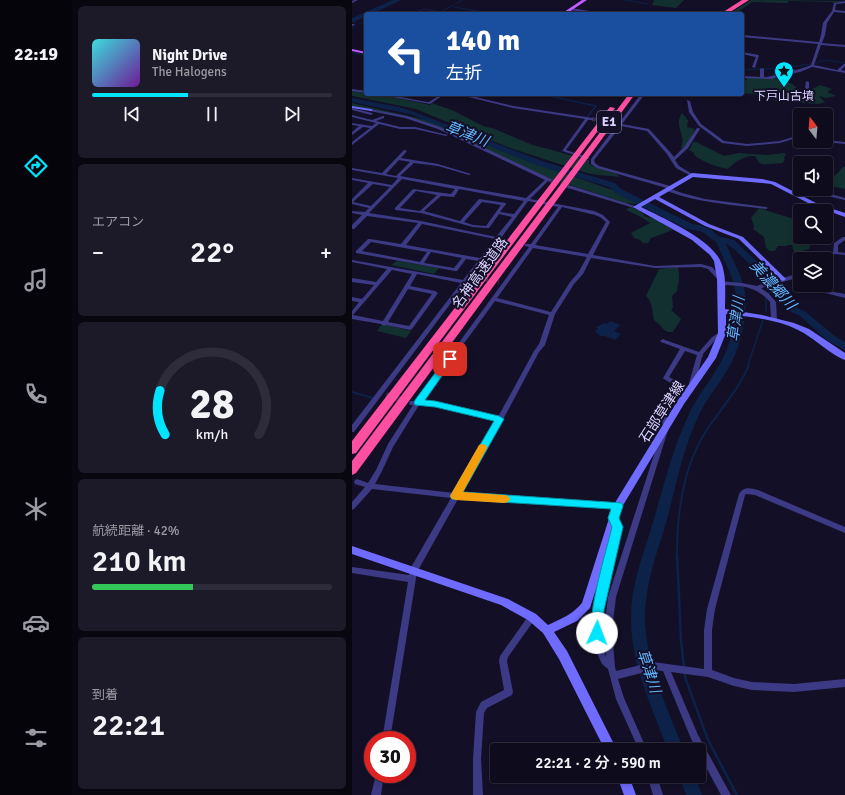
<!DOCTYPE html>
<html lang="ja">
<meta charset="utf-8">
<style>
:root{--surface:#0e0b1c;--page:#1c1929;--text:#f1f3f6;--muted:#9b9ba3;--line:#2e2b3b;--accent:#00e5ff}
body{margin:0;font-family:Signika,"Noto Sans JP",sans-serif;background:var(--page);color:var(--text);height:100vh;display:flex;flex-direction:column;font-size:15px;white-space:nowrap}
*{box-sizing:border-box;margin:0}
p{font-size:13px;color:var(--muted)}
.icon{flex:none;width:22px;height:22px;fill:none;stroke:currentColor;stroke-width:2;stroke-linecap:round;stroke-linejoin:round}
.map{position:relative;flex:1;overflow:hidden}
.drawer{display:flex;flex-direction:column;gap:6px;padding:6px;background:#08060f;width:280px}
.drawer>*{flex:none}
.guide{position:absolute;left:12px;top:12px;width:380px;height:84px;border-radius:4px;box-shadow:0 2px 6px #0003,0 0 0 1px var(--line);background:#1a4fa0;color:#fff;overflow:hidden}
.needle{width:26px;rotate:344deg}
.fabs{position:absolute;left:441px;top:108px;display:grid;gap:8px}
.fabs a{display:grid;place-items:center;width:40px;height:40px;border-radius:4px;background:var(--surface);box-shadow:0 2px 6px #0003,0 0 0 1px var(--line);font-size:20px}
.speed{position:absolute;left:12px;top:731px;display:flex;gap:8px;font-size:20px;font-weight:700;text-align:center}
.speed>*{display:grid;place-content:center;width:52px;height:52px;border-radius:50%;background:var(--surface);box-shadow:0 2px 6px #0003,0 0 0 1px var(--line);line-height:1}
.speed .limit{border:6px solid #d22;background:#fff;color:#111}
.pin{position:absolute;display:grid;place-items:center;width:34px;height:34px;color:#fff;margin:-17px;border-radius:8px;box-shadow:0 2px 6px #0006}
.me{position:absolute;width:44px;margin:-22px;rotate:2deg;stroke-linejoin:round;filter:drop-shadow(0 0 3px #0008)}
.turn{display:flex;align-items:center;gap:14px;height:84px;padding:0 16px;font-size:18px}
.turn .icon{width:52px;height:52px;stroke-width:2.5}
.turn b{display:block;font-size:28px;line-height:34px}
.big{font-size:30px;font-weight:600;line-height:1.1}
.drawer .tile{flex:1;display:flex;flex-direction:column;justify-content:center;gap:6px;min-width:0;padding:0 14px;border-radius:6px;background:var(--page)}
.drawer .dial{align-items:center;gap:0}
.dial svg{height:104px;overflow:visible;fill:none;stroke:var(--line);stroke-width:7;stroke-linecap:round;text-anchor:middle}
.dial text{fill:var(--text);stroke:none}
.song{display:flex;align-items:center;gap:12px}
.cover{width:48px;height:48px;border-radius:6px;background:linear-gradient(135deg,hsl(180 70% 55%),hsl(280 70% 35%))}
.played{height:4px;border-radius:2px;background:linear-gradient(90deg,var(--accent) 40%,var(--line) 40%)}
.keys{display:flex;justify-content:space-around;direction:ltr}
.heat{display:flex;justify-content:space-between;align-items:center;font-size:22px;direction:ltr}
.charge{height:6px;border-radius:3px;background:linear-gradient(90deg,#34c759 42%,var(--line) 0)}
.trip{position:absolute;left:138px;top:743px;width:216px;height:40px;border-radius:4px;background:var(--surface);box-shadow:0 2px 6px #0003,0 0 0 1px var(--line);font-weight:600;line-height:40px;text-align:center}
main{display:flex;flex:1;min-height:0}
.menu{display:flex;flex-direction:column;width:72px;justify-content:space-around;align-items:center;background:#06040b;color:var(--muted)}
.menu .icon{width:28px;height:28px}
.menu .active{color:var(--accent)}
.menu b{font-size:18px;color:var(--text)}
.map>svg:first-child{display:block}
.green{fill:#12302f}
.water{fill:#0c2248}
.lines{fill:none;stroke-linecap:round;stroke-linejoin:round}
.stream-far3{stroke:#0c2248;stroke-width:1}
.stream-far2{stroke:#0c2248;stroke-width:1.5}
.stream-far1{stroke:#0c2248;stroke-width:2}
.stream{stroke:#0c2248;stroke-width:2.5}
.river{fill:#0c2248;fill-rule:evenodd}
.street-tunnel-far2{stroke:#312d47;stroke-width:4;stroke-dasharray:4 2;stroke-linecap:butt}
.street-tunnel-far1{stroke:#312d47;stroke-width:5;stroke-dasharray:5 2.5;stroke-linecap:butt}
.street-tunnel{stroke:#312d47;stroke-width:6;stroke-dasharray:6 3;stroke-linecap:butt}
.street{fill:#3d3a85;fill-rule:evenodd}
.secondary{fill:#6f6bff;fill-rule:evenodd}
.primary{fill:#c25bff;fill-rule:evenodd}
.highway{fill:#ff4fa3;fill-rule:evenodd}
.route{fill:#00e5ff;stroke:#0095a6}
.slow{fill:#f59e0b}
.labels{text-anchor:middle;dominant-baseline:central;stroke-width:4;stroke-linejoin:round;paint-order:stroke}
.far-poi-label{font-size:12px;fill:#d9d4ff;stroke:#130f26}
.shield{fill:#130f26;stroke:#9e99be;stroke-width:1}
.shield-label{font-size:13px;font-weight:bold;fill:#d9d4ff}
.street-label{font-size:14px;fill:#d9d4ff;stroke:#130f26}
.water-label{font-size:15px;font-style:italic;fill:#62b6ff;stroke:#130f26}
</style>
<main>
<nav class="menu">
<b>22:19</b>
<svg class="icon active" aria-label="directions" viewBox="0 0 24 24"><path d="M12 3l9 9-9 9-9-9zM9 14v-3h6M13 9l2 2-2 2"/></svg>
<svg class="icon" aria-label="music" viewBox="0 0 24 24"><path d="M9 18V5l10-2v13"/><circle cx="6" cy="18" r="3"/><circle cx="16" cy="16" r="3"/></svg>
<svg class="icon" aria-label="phone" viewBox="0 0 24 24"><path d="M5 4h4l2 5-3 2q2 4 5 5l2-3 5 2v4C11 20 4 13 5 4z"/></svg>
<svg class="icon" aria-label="climate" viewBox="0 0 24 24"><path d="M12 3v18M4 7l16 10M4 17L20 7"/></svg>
<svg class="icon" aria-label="car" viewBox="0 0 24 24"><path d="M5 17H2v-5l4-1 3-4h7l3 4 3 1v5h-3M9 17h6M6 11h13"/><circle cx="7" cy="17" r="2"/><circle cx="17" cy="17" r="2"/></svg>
<svg class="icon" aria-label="filters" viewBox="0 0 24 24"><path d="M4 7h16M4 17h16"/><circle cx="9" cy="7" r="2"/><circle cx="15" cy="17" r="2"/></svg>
</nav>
<section class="drawer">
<div class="tile">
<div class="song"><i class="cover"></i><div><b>Night Drive</b><p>The Halogens</p></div></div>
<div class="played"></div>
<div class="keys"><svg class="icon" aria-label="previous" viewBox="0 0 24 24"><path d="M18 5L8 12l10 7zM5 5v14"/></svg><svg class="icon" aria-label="pause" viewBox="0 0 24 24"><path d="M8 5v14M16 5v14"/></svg><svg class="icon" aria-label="next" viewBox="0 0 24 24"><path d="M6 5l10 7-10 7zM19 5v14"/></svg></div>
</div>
<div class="tile"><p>エアコン</p>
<div class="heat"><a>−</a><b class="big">22°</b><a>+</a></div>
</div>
<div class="tile dial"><svg viewBox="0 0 100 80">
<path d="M14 69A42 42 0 1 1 86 69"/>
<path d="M14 69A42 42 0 0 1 10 35" stroke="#00e5ff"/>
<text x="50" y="56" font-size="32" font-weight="700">28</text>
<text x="50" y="72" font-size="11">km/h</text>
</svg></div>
<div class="tile"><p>航続距離 · 42%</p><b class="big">210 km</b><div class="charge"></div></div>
<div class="tile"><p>到着</p><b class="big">22:21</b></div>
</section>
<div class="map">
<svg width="493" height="795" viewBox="0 0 493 795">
<rect width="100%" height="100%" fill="#130f26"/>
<g class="green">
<path d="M302,0H332L324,8L300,5Z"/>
<path d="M399,0L493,1L481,3V2L437,1L435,3L400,2L383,14H377Z"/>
<path d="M394,77C407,76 440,77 446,90L460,89L468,85L480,89L475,92L484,96L474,98L467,96L473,102L467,104L424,101L420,99L419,96L390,93V84L395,79Z"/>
<path d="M0,91L47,98L78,105L80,103L102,111L131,126L140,128L181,145L237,160V164L241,166L265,174L268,177L238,174L158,148L64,109L0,96Z"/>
<path d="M0,103L74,120L155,153L263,191L288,203L284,204L273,203L191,176L95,131L51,116L0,106Z"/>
<path d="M330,113L336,120L335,127L343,129L338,141L331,149L329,147C335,136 321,125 330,113Z"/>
<path d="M341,142H344L372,156L387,153L416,155L432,153L434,154L432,158L433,160L430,163C422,163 414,166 407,163L403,156C393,155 382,162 376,169C365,167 350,162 342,155V153L337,150Z"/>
<path d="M490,167H493V189L474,185V179C480,179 488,172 490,167Z"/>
<path d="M278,207L287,210L292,215L291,216L304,219L321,230L299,238L296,243H291L288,240L282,238L279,233L298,223C290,217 283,214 274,210Z"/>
<path d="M407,208L448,221V237L469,238L467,240L459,242L457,249L449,251L446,254L442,252L440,245H436L434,246H426L423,251H418L414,248L412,237L401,229L402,226L399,218Z"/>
<path d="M45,261L87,268L82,274L39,265Z"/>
<path d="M326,267C328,278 327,280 325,291L320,296L321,308L319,310L329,319L321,332C312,333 311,328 306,323C305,322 303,322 303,321C299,316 303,305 294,296L307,269Z"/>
<path d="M30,324L59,331L54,338L25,331Z"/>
</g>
<g class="water">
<path d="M41,0H49L20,14H14V17L0,22V18Z"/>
<path d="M258,321L268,325L262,331L269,334L263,340L253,336H248L243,331L246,329L244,327L253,323L255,324Z"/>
</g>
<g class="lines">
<g class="stream-far3">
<path d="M273,0L296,4"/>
<path d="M103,4L111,0"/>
<path d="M102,7L143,14"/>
<path d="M60,14L72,9L89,12L101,5"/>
<path d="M0,21L4,22"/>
<path d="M7,24L14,21"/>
<path d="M0,28L2,27"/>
<path d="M0,52L14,56"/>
<path d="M462,64L473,60L493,63"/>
<path d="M390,70L431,68L458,64"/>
<path d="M188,94L193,95"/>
</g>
<g class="stream-far2">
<path d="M188,94L244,106L235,117"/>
<path d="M415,294L419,292L421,288"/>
<path d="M414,298V312"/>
<path d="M396,365L411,320"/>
</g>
<g class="stream-far1">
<path d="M0,392L21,398"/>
<path d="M325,555C325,514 331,467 354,431C367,411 389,387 397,364"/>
</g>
<path class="stream" d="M325,554L329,640L333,677L356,740L385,795"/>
<g class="river">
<path d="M0,98L47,107L62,112L190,161L263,183L269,189L340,224L347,225L360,230L366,236L382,240L422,278L425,287L440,300L446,308L454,312L484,337L493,342V350L476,341L448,316L439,312L433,304L418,290L415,281L383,250L374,243C381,263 394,280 394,303C393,327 387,352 374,372C366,386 355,398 348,413C331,447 324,486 314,523C305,553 293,585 293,617C294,664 315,708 332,750H316C300,707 278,663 279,616C279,584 292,553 301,522C312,486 320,450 336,416C344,398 356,384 366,367C378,348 384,323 384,301C384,278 371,261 364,241C359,240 357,236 352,233C347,230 341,230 335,229L263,193L257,187L184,165L58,114L0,102Z"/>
<path d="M327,776H343L350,795H334Z"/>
</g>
<g class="street-tunnel-far2">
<path d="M240,119L265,124"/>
<path d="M197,180L218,187"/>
</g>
<path class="street-tunnel-far1" d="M124,277L147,282"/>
<path class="street-tunnel" d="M34,395L54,401"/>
<g class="street">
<path d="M2,0H6L0,3V1Z"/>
<path d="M493,1V3L484,4L483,10L493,11V13L482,12L475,23L473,35L470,43L493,45V47L469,45L462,65L485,70L492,64H493V66L489,70L493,71V73L460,67L448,72L428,76L420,79L390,78V76L408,77V69L410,68L412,69V77C418,77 421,75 427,74C439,71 447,70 459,65L466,44L390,37V35L467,42L469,35L471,23L480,11L482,3Z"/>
<path d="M219,8L250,13L251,14H245L218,10Z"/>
<path d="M0,24H2L3,25L0,26Z"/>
<path d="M390,46H392L393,47L390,48Z"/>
<path d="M390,52L407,55L403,68L400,67L404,57L390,54Z"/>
<path d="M454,81L457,82V89L455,90L453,89Z"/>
<path d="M0,89L14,91V93L0,91Z"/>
<path d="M25,94H33L75,102H77L89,94H93L78,104Z"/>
<path d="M104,94H111L161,106L241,118V120H236L214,150L238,158L235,159L210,151L233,119L161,108Z"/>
<path d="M289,94H293L270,124L297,129L318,152L322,157L333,146L345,128H347L348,129L336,148L323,160L327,166L342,175L339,176L324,168L315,154L295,131L269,126L242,160L243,163L247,166L322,187V189H318L245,168L239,164V159L265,125L264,124L265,123H267Z"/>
<path d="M335,100L338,101L341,112L349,124L372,141L395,144L428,141L441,137H448V139H441L428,143L395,146L370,143L347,126L337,112Z"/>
<path d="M0,108L20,113L21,114L19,115L0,110Z"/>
<path d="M18,109L55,116L88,127L199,179V181H196L178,199L221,207L242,211L251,215L258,222L241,255L303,266L349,264L360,267L372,280L369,282L367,281L356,269L349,267L303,268L239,258L231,274L222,284L203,314L193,345L187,352L154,414L109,494L266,503L268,504L269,506L268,508L266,509L106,499L65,572L38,740H30L56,582L0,573V567L57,575L58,569L99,498L20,489L2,509L0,510V502L13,487L3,484L2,482L3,480L5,479L16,483L24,470L36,444L61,405H58L57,403L58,401H64L177,247L173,246V244H179L206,207L176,201L149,238L154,239V241L147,240L133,259V261H131L116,281V283H114L2,432H0V425L109,283L65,274L58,286L83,291L86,293L60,329L58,330L34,325L32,326L29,324L0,319V311L7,302L0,301V297L10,299L22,285L0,282V278L24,282L35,269L0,262V260L111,280L126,261L114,259L105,271H103L4,253V251L16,239H18L49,244L66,223L15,216L2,229H0V225L10,215L0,213V211L13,212L17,208L0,204V199L16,183L0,180V178L40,185L46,178L0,170V168L30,173L52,150H53L55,151L49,158L86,164L119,174L117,175L86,166L62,163L48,176L174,198L193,180L86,129L53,118L18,111ZM47,160L58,162L44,176L34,174ZM50,179L103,189L99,194L61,189L43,208V210L69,213L121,227L135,228H137L147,214L160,217L144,237L69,221L17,213ZM21,184L38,187L19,206L1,202ZM107,189L172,201L162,214L148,212L154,204V203L127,199L108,221L72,211L89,196L102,197ZM64,191L85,195L68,211L48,208ZM130,202L149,205L134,226L121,225L112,222ZM210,207L243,215L248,217L254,222L236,254L183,245ZM70,224L143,239L128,258L54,245ZM19,242L75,252L68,262L10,251ZM181,248L235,257L226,273L218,282L199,312L145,298ZM79,252L110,258L102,268L72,263ZM40,270L60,274L31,321L1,315ZM56,289L80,294L57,326L36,322ZM143,301L197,315L187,344L182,351L146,417L83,402L70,401ZM67,405L83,406L144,421L102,493L23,484L30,471L41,447Z"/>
<path d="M0,115L20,120L31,116H32V118L24,121L48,127H63L96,135L94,136L63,129H48L27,124L0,145V142L18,128L11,127L0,135V132L7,126L0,125V123L20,126L24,123L0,117Z"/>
<path d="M474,140L493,142V144L473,142L472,141H474Z"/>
<path d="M216,186H220L286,207V208H282L216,188Z"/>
<path d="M315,189H319L330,193L353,199L414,207L416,208L414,209C381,205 347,203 315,191Z"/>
<path d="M456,189H462L449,196L445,195Z"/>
<path d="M464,189H469L479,194L493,198V200L475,196Z"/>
<path d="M491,237H493V240L486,245V252L493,253V255L483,254L469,259H462L481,252L482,243Z"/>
<path d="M448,273V277L409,288L417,294L424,302L425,319L422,321L419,319L418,302C403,285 389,286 368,285L365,283L368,281L390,283L405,286L407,285Z"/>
<path d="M456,285H463L477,291L493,294V298L473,293Z"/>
<path d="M370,331L372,332L373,333L372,334L364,339L351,354V356L350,357L343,385H339L337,383L345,355L333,351L317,377L328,383L329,384L314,405L317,427L264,597L260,630L263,667L264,671L301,662L352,669V630L355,609L387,494C392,486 398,488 406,490L493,527V533L403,495L394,494L393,495L363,609L360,630V670L382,678L400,682L442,684L493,679V687L442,692L400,690L382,686L356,677L319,672L346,735L379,795H369L347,754V750H345L340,741L311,671L301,670L266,679L272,698L295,750H287L264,699L256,669L250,664L243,649L241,633L242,615L245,595L261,527L258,518L259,516L261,515L263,516C265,519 268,524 268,527C269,531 263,549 262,554C254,584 242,628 254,657L252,630L256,597L311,427L308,405L322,385L312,379L311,378L328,349L309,342L308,341L311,339L313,340L347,352L360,337Z"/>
<path d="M180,613L183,615L184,617L183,619L156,657L155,661L161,692L160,695L135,708L132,713L129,759L131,795H121V759L124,712L129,702L152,690L147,661L148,656L177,615Z"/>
<path d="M24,774H32L29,795H19Z"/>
<path d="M295,776H305L311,795H301Z"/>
</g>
<g class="secondary">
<path d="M0,106L19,109L21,110L19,111L0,108Z"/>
<path d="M340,173L410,179L423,182L466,204L493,213V217L462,206L419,184L410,183L341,177L307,197L357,224L391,237L433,278L434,279L431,281L429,280L387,239L353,226L303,199L289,207C311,218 357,238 368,260C375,274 373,294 373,309L410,315L442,323L457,329L493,353V360C479,355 461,337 446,330C424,319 398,317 374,314V333L364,358L332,404L270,507L238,608L225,621L202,632L215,651L265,750H253L207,659L191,633L176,620L149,605L0,554V546L156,599L184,614L196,625C209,619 221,614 230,603L261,506L326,400L356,357L366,333L365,279L362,261L358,255L340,240L281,207Z"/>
<path d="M265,776H277L284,795H272Z"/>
</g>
<g class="primary">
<path d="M230,0H235L214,14H209Z"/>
<path d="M0,49L14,52V54L0,51Z"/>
</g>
<g class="highway">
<path d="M390,0H397L375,14H368Z"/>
<path d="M277,94H283L4,473L0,475V461Z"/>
<path d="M258,107L263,108L4,453L0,454V441Z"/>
</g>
</g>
<path class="route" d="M98,356L102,359L73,400L83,401L147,416L152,419L111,492L270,503L271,506L267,518L271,527L252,610L251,633L249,637L245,639L241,637C233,619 255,549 260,527L256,518L259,509L100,499L98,496L100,493L142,421L83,407L63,405L62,403L63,400L95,357Z"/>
<path class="slow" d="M130,444L134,445L135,448L111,492L152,495L156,496L158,499L156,502L152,503L104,500L100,499L98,496L127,445Z"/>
<defs>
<g id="sight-pin" transform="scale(1)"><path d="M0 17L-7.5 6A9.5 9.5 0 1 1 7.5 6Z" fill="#00e5ff" stroke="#130f26"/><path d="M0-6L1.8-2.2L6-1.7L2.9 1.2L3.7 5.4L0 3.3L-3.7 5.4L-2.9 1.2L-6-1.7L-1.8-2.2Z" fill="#111"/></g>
</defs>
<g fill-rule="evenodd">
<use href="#sight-pin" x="432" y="71"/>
</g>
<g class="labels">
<g class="far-poi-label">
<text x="432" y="96">下戸山古墳</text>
</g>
<rect class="shield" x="245" y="111" width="24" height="22" rx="3"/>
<g class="shield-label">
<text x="257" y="122">E1</text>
</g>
<g class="street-label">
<text transform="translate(128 273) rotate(-54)">名神高速道路</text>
<text transform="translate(310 412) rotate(-57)">石部草津線</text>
</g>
<g class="water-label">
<text transform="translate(115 134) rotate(21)">草津川</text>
<text transform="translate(421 285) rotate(48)">美濃郷川</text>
<text transform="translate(384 319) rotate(-82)">草津川</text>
<text transform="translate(297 671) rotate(72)">草津川</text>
</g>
</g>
</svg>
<div class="fabs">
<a><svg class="needle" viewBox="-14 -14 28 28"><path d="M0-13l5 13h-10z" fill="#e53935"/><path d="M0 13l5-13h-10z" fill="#9b9ba3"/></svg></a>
<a><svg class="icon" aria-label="sound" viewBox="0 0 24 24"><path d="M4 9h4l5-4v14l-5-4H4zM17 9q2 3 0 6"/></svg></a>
<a><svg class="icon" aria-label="search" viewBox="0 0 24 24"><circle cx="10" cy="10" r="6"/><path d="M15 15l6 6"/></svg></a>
<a><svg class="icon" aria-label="layers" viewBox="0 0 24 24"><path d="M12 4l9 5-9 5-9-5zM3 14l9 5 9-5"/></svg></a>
</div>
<div class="speed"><div class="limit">30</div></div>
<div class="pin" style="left:98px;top:359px;background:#d93025"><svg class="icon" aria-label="arrive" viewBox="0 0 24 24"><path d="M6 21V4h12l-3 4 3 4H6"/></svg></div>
<svg class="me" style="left:245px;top:633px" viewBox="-20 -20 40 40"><circle r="19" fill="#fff"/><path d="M0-13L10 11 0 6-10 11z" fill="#00e5ff"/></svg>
<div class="trip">22:21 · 2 分 · 590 m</div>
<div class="guide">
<div class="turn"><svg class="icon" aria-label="left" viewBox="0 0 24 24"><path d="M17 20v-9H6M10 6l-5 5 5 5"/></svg><div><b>140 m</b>左折</div></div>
</div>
</div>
</main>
